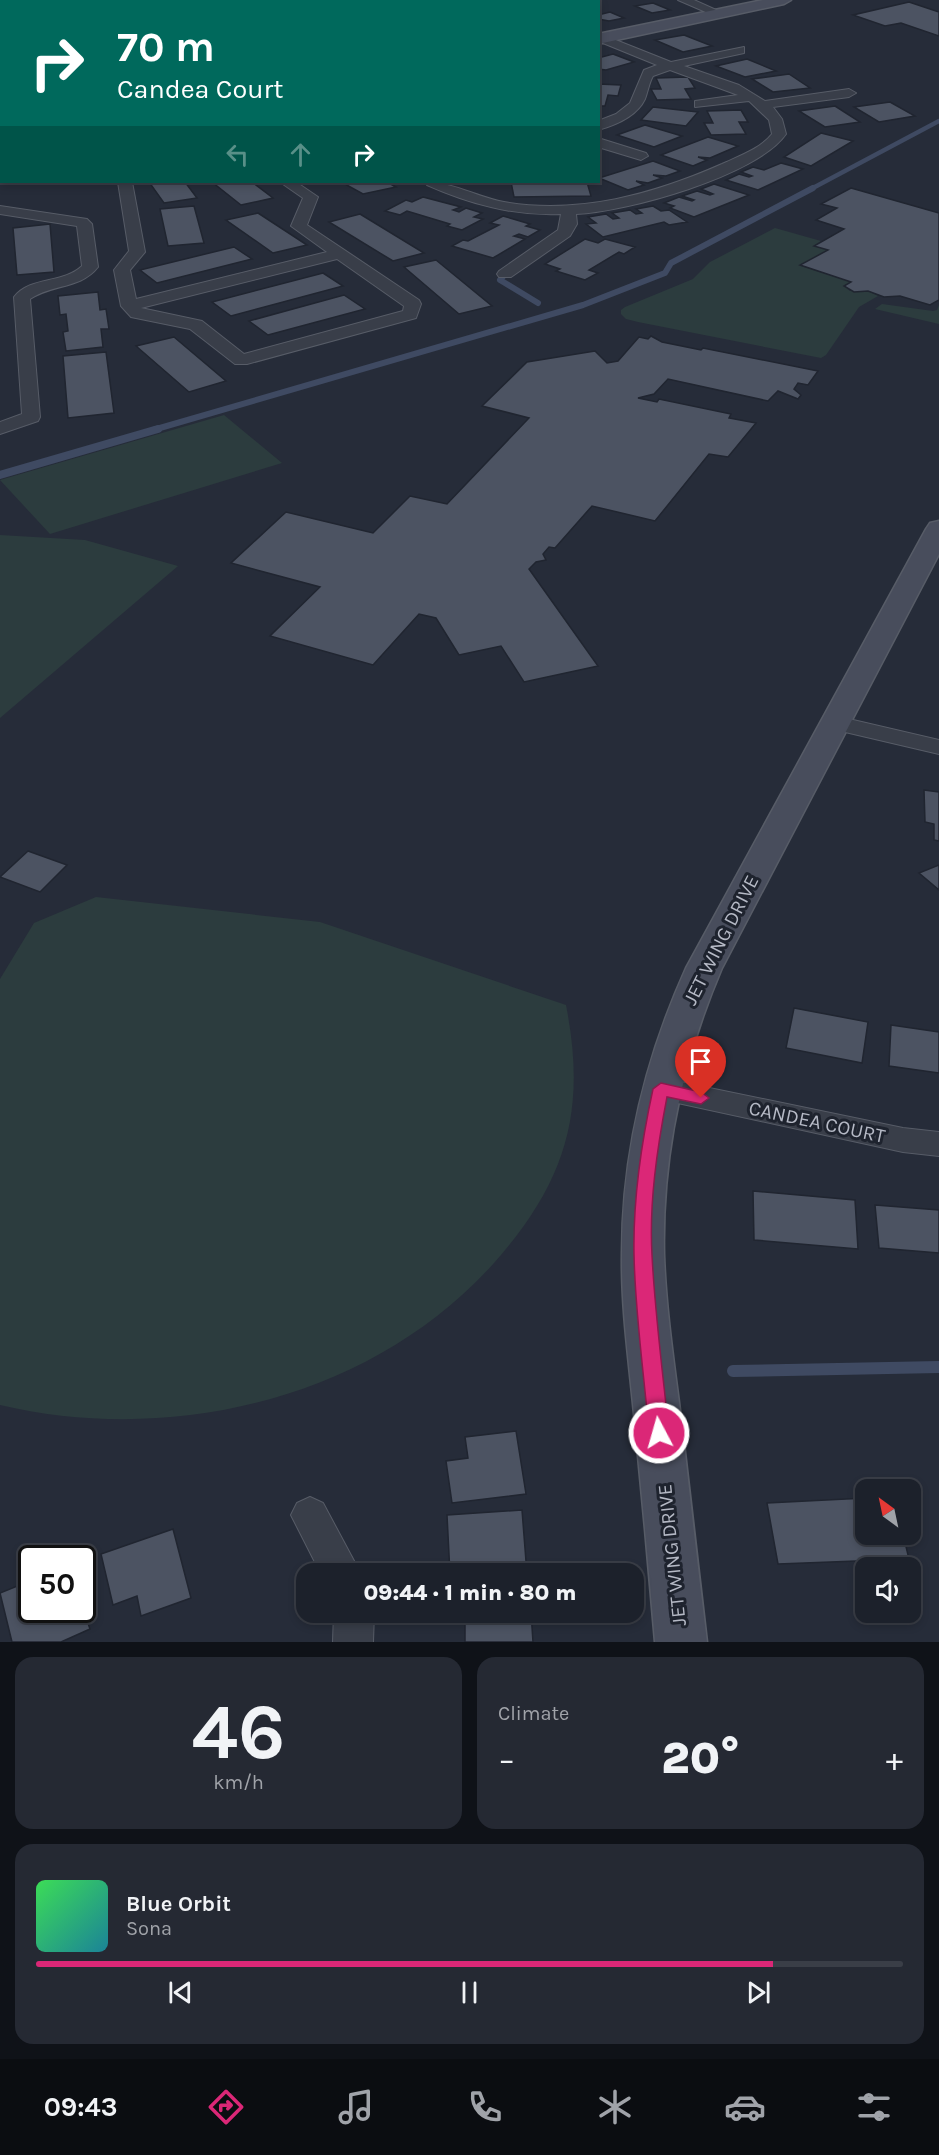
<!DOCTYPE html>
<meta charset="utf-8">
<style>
:root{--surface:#1c212b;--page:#252933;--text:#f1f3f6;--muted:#a0a3a9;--line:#3a3e47;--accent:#db2777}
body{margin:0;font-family:Karla,sans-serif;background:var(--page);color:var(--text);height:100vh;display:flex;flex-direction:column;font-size:22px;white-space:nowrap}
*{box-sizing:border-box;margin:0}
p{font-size:20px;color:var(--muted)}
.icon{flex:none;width:33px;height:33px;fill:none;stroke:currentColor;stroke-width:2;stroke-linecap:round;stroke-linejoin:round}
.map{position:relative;height:1642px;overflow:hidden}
.sheet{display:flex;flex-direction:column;gap:15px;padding:15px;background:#0f1218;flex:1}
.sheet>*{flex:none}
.hud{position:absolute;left:0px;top:0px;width:600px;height:183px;box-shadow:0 3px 9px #0003,0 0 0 2px var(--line);background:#00695c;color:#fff;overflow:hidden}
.needle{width:39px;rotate:327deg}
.tools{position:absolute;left:855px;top:1479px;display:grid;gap:12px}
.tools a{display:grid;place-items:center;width:66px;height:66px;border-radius:12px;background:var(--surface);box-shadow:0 3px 9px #0003,0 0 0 2px var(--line);font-size:30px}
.speed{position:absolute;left:18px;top:1545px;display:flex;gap:12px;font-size:30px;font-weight:700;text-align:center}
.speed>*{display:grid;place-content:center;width:78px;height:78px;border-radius:50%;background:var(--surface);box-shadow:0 3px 9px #0003,0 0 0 2px var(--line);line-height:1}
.speed .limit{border:3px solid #111;border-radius:9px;background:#fff;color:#111}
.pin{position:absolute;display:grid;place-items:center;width:51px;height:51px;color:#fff;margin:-62px -26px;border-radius:50% 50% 50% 0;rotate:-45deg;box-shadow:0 0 6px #0007}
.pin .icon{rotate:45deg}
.me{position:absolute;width:66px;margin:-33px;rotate:354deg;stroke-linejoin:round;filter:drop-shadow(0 0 4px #0008)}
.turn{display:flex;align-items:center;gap:21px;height:126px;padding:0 18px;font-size:27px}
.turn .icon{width:78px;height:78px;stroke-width:2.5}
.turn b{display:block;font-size:42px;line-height:51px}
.lanes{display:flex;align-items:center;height:57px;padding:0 18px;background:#0003;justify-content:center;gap:30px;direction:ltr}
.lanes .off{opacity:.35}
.big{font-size:45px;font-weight:800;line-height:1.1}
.sheet .tile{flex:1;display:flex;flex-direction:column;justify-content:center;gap:9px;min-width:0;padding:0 21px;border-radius:18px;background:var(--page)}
.sheet .dial{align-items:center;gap:0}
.dial b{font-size:78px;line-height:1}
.song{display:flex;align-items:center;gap:18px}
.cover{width:72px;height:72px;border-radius:9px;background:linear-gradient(135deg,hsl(130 70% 55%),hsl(190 70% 35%))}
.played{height:6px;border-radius:3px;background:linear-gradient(90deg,var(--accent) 85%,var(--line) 85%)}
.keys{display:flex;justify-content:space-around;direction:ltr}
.heat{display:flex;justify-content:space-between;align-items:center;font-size:33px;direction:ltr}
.sheet .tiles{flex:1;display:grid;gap:15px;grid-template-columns:1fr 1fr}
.tile:last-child{grid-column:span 2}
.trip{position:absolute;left:296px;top:1563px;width:348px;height:60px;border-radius:18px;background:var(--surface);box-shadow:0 3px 9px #0003,0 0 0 2px var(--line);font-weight:800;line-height:60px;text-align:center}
.menu{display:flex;height:96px;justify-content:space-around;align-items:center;background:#0b0d11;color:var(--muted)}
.menu .icon{width:42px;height:42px}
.menu .on{color:var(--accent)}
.menu b{font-size:27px;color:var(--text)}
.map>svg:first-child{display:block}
.green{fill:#2c3c3e}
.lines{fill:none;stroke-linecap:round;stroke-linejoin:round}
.stream-far3{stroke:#3f4a62;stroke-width:4.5}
.stream-far2{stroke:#3f4a62;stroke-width:6}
.stream-far1{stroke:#3f4a62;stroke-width:8}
.stream{stroke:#3f4a62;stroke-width:12}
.building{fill:#4c5362;stroke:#202530;stroke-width:1.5}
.street-casing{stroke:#575c67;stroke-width:2}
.secondary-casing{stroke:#575c67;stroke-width:3}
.street{fill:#393e49;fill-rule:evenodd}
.secondary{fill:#484d5c;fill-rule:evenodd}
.route{fill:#db2777;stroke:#8e194d;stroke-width:1.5}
.labels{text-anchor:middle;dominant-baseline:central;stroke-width:6;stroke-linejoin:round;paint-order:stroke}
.street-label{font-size:20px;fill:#b5b9c5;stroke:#1e232e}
</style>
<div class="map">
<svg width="939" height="1642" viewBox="0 0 939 1642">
<rect width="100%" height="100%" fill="#262c39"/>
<g class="green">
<path d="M775,228L821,241L814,246L828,250L801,266L851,282L844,286L850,291H868L878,296L859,307L826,355L821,358L638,322L626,319L621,314V310L625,307L693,279L710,262Z"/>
<path d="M882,304L933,311L937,310L939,305V324L875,309Z"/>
<path d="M224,415L282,463L50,534L0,480Z"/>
<path d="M0,535L85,540L178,566L0,718Z"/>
<path d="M96,897L320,922L566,1005C587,1112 566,1181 494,1263C373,1398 174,1446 0,1405V979L34,923Z"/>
</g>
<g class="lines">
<g class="stream-far3">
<path d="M44,2L46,0"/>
<path d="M811,189L939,121"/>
</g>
<g class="stream-far2">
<path d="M505,274L500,280L538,303"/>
<path d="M153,430L583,305L665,273L671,263L813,188"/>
</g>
<path class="stream-far1" d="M0,475L158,429"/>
<path class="stream" d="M733,1371L939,1367"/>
</g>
<g class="building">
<path d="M909,2L939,12V36L901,23L885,26L853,15Z"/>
<path d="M653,3L670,10L652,13L635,6Z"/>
<path d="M610,12L624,18L609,21L598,19V15Z"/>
<path d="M684,35L712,46L683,52L655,40Z"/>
<path d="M613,54L634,62L606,70L598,69V58Z"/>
<path d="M747,59L776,71L745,77L716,66Z"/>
<path d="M789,74L810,88L773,92L752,79Z"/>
<path d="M688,77L695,88L685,89L691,99L657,100L651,89H661L656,78Z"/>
<path d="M598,84L621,85L618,96L608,95L605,106H598Z"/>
<path d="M890,102L915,116L879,122L854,107Z"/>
<path d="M835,106L860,122L825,127L799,111Z"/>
<path d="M653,107L698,112L686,126L641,120Z"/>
<path d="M741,110L748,122H739L746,134L711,135L704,123H713L707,111Z"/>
<path d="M645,125L682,136L654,147L617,135Z"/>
<path d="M821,133L853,141L811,166L784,157Z"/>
<path d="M708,137L738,146L710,158L698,157L707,160L693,166L661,155Z"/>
<path d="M653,161L680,171L666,176L653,175L662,178L648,183L636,181L644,185L628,190L599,178Z"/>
<path d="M781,163L803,169L758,190L726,180L739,174L749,177L752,176L741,172L753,167L764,170Z"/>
<path d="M149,182H185L197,198L164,203Z"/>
<path d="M212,182H252L273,198L241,205Z"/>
<path d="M347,182H387L396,187L363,194L343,183Z"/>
<path d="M511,182H587L591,196L514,197Z"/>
<path d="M714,184L749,195L694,217L670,208L674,206L664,203L679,197L692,201L694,200L682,196L697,191L710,195L713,194L701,189Z"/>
<path d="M851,188L939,213V300L930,305L900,296L884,297L868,291L854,292L844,286L851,282L800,265L828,250L814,246L844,229L816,220L837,208L821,204Z"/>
<path d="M423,197L461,207L453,210L459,212L466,208L482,213L474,217L483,219L462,230L447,226L450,224L407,211L400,215L385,211L406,200L412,202Z"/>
<path d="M194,206L204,243L168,246L160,209Z"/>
<path d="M653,206L661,211L669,210L687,222L669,225L664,222L603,237L586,224L596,223L588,217L606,214L613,219L619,218L612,213L630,210L636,214L642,213L636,209Z"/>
<path d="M258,213L307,245L273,253L226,220Z"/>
<path d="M360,214L424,253L393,261L329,222Z"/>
<path d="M503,216L530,224L526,226L540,230L528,237L519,234L514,236L525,239L493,258L452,246L463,240L468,241L499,225L490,223Z"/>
<path d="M50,224L54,272L17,275L13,228Z"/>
<path d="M585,239L598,243L605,239L635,247L624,254L619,252L589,270L598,273L585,280L556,271L560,269L545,264Z"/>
<path d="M234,247L252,259L157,283L140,270Z"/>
<path d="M436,260L492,306L459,314L404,267Z"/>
<path d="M323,273L343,286L231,316L212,302Z"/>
<path d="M98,292L100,310L106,309L109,329H101L103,347L66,351L63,332L68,331L66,314L60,315L58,296Z"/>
<path d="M344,295L365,309L268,335L249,321Z"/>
<path d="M651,336L662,342L701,350L703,348L818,371L808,385L798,383L794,389L801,395L798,399L778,391L768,401L668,379L654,394L638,398L657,402L659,399L731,414L729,418L756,423L728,457L709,454L655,521L592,506L555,548L549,547L543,554L546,560L536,562L529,569L598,666L524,682L501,646L459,655L436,618L419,614L373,665L270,636L320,587L231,563L286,512L373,533L410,496L447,504L529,418L482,406L527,362L595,351L607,363L618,361L639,337L648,339Z"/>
<path d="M174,337L226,381L189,392L136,346Z"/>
<path d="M106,352L114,413L68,418L63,356Z"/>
<path d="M924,790L939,792V841L934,840V824L925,822Z"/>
<path d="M28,851L67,865L40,892L0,877Z"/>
<path d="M939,865V890L919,873Z"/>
<path d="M794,1008L868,1022L862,1063L786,1048Z"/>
<path d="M891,1025L939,1032V1073L889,1066Z"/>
<path d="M753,1191L855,1200L858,1249L754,1240Z"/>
<path d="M875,1205L939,1210V1253L879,1248Z"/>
<path d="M516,1431L526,1494L452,1503L446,1461L468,1458L465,1437Z"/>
<path d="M866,1498V1534H903L909,1559L778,1564L767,1503Z"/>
<path d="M522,1510L527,1574H450L447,1515Z"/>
<path d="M173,1529L191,1598L141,1616L137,1596L113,1605L101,1554Z"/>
<path d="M32,1580V1610H82V1606L90,1629L61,1642H12L0,1593Z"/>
<path d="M465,1612H531L533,1642H465Z"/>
</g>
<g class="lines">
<g class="street-casing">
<g id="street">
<path d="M327,0H340L341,2H328Z"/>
<path d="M504,0H518L519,2H505Z"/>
<path d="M678,0H694L725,14L715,16Z"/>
<path d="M598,33L671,62L744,47V53L684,66L739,85L765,101L849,89L856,93L849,97L773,107L782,119L786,134C757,176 626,212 576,214L577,224L570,236L511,277H499L497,274L499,271L558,230L561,214C513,216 470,204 427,185L425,182C453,182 477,197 504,202C579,215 654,194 722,164C739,156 760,149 772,134L769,120L749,101L695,107V101L738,95L670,70L653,76C649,83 648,91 645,99C637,116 616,125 598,130V121L616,114L630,103L644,70L657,65L598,41Z"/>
<path d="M598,138L646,153L648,156L641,160L598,147Z"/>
<path d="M118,182H132L145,252L130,270L136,299L327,252L291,226L303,198L280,182H296L318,197L307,225L419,300L421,304L416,318L247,364H235L190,329L131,317L121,306L114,270L129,251ZM337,259L404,306L403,311L244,354L202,321L141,308Z"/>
<path d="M0,206L87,219L92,224L98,267C81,289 52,284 30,299L40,417L38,421L0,434V422L22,414L14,297C30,276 63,284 82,266L77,226L0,214Z"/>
<path d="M836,716L939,740V754L828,728L824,723L828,718Z"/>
<path d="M661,1078L903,1128L939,1132V1156L903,1152L650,1097L646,1089L650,1081Z"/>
<path d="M310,1497L323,1503L361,1574H321L291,1515L297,1503Z"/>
<path d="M334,1612H374L373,1642H333Z"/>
</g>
</g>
<g class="secondary-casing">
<g id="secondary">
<path d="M763,0H791L784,4L598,44V34Z"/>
<path d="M0,159H2L0,171Z"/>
<path d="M939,521V554L722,968C683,1059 662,1155 664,1254C666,1312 675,1369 682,1426C690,1498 698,1570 707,1642H655C649,1570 642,1497 635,1425C630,1368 621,1311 622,1253C622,1153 645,1059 686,968L926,529L930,523Z"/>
</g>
</g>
<use href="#street" class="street"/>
<use href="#secondary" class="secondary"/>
</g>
<path class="route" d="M661,1083L701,1092L709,1098L701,1104L667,1097C657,1149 649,1203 652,1255C655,1315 663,1374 669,1433L666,1439L659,1441L652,1439L649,1433C644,1373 635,1313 634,1254C633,1198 641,1144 653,1089Z"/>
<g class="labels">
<g class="street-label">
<text transform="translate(721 940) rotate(-63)">JET WING DRIVE</text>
<text transform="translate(817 1122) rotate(12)">CANDEA COURT</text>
<text transform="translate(672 1555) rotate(-96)">JET WING DRIVE</text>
</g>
</g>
</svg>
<div class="tools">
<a><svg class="needle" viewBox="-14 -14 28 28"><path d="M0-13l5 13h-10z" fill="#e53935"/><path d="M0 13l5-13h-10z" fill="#a0a3a9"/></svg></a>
<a><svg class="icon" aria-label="sound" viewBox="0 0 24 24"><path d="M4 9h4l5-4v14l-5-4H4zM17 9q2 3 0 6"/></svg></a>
</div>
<div class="speed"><div class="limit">50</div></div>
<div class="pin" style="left:701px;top:1098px;background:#d93025"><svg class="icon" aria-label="arrive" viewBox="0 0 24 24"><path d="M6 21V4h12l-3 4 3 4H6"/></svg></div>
<svg class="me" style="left:659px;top:1433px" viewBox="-20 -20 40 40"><circle r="17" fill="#db2777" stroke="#fff" stroke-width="3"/><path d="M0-11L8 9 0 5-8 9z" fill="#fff"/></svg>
<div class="trip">09:44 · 1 min · 80 m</div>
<div class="hud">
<div class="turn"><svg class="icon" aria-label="right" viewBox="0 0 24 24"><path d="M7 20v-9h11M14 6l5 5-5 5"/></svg><div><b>70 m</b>Candea Court</div></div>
<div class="lanes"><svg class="icon off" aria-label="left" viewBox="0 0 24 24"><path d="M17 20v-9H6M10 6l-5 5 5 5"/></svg><svg class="icon off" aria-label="ahead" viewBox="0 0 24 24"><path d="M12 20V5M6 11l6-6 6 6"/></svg><svg class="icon" aria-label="right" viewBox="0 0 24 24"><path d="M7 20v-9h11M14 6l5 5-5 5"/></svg></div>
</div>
</div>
<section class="sheet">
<div class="tiles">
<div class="tile dial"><b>46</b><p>km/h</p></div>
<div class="tile"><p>Climate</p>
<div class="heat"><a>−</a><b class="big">20°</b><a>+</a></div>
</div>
<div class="tile">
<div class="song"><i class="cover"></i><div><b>Blue Orbit</b><p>Sona</p></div></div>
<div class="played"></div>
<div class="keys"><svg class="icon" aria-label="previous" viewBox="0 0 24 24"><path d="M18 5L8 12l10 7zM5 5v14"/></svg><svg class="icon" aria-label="pause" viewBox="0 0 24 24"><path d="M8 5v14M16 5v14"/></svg><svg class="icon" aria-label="next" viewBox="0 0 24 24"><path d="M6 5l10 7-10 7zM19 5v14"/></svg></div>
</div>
</div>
</section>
<nav class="menu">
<b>09:43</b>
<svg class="icon on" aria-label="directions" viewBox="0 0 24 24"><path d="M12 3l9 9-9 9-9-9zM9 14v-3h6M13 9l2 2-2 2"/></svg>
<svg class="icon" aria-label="music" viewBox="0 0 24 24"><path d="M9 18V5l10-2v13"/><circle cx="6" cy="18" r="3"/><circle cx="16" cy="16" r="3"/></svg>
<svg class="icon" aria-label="phone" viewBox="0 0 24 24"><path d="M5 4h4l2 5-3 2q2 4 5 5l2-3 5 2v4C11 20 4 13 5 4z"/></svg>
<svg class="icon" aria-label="climate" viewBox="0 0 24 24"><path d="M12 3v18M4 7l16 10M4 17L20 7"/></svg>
<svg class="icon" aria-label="car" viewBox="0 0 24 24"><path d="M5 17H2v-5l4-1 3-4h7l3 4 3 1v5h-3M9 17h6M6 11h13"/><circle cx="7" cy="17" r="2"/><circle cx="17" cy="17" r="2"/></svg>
<svg class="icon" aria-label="filters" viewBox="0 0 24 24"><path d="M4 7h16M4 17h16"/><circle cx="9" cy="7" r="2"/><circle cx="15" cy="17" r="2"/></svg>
</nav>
